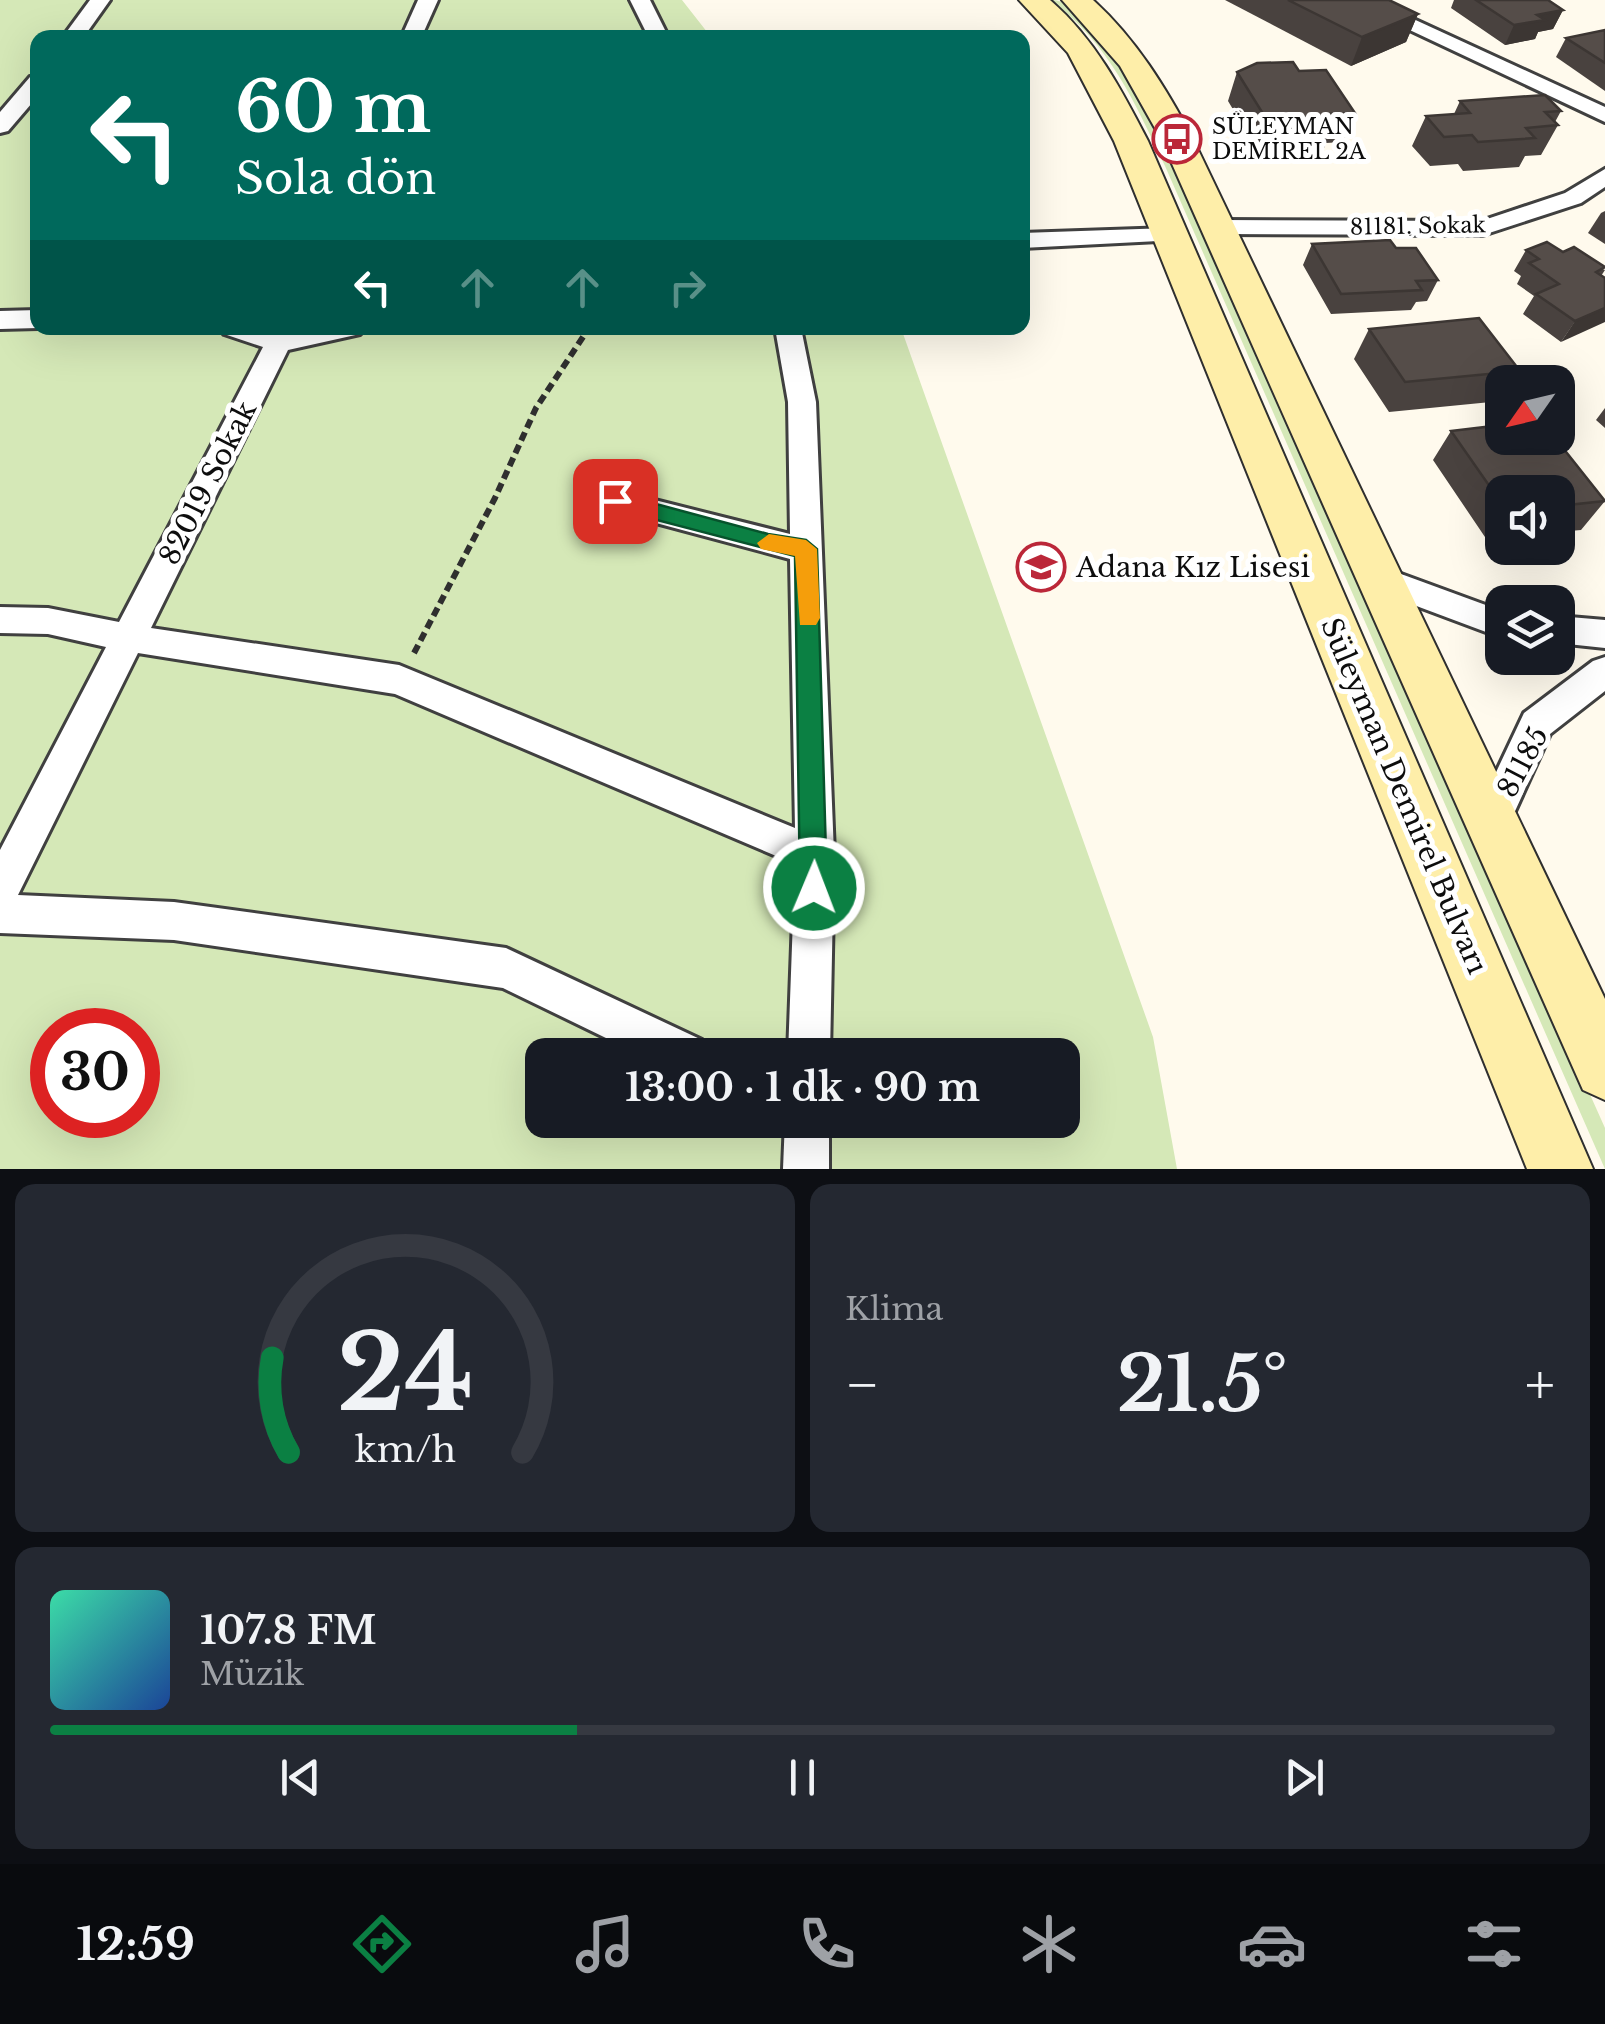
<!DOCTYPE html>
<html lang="tr">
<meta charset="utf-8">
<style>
:root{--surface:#171b24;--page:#242831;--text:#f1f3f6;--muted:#9ea1a6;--line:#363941;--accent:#0b8043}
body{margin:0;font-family:"Libre Baskerville",serif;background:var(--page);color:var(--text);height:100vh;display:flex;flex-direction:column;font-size:38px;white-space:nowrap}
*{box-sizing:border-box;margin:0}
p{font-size:32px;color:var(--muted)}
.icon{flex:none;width:55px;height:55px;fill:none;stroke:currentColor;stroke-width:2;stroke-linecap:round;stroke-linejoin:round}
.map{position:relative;height:1169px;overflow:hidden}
.panel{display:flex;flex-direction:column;gap:15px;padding:15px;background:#0d0f14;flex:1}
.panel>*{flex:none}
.hud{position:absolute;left:30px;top:30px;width:1000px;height:305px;border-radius:20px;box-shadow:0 10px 40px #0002;background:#00695c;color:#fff;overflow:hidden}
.needle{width:65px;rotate:236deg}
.buttons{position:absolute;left:1485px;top:365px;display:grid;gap:20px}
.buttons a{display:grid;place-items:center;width:90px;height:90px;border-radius:20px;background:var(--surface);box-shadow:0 10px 40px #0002;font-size:50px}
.speed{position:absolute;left:30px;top:1008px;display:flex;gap:20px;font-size:50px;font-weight:700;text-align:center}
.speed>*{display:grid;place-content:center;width:130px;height:130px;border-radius:50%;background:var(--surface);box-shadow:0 10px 40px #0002;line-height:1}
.speed .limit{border:15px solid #d22;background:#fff;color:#111}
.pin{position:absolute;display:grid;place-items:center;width:85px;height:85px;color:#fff;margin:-42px;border-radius:20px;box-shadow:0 5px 15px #0006}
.me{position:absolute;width:110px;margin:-55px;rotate:1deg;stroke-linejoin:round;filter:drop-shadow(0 0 8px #0008)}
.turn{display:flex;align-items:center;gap:35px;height:210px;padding:0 40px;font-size:45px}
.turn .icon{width:130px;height:130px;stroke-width:2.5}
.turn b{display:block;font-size:70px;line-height:85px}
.lanes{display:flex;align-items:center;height:95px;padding:0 40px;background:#0003;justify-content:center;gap:50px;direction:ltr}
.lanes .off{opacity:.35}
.big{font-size:75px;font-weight:700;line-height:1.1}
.panel .card{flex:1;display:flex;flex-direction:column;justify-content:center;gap:15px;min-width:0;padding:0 35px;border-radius:20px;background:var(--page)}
.panel .dial{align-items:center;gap:0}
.dial svg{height:260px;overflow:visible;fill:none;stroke:var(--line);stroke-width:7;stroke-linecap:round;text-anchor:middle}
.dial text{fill:var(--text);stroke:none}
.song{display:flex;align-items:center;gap:30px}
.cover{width:120px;height:120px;border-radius:15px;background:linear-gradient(135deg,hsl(160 70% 55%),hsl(220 70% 35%))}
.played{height:10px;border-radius:5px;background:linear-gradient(90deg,var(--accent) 35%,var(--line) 35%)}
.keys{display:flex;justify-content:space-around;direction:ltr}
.heat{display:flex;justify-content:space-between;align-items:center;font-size:55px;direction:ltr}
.panel .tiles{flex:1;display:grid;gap:15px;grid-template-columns:1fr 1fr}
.card:last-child{grid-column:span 2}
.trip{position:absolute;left:525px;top:1038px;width:555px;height:100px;border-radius:20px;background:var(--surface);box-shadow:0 10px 40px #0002;font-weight:700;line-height:100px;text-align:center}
.dock{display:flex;height:160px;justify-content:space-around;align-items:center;background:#090b0e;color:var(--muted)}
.dock .icon{width:70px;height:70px}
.dock .selected{color:var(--accent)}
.dock b{font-size:45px;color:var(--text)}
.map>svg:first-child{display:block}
.green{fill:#d5e8b7;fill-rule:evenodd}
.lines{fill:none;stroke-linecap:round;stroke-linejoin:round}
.minor-casing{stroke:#404040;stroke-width:6}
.secondary-casing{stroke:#2f2f2f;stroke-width:4}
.path{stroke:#2f2f2f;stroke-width:6;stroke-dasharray:9 5;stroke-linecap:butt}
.minor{fill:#fff;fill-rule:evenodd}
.secondary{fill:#feeea9;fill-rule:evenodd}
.wall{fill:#49423f}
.shaded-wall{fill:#3c3633}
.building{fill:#554d49;stroke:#3c3633;stroke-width:2.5}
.route{fill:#0b8043;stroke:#07532c;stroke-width:2.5}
.slow{fill:#f59e0b}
.labels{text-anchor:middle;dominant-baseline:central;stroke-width:10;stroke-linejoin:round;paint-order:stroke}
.far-poi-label{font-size:22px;fill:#0d0d0d;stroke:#fff;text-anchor:start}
.far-street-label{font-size:22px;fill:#0d0d0d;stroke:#fff}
.street-label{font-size:28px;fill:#0d0d0d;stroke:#fff}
.poi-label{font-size:28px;fill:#0d0d0d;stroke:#fff;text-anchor:start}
</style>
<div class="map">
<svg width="1605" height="1169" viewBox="0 0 1605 1169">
<rect width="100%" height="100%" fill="#fffaed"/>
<g class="green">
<path d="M0,0H682L711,37L38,38V328H901L1153,1037L1177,1169H0ZM52,1030H138V1115H52ZM542,1055H1062V1120H542Z"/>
<path d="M1051,0C1101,0 1155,127 1174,166L1605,1128V1169L1165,166C1134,101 1110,45 1051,0Z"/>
</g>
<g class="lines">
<g class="minor-casing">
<g id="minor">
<path d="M90,0H110L83,38H62Z"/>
<path d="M418,0H438L421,38H401Z"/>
<path d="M630,0H650L669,38H649Z"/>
<path d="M1346,0H1372L1605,107V122Z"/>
<path d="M38,76V96L8,131L0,133V112L30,77Z"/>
<path d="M1605,169V187L1581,203L1483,235L1221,234L1209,227L1221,220L1481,221L1565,193Z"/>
<path d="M1169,228L1181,235L1178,240L1022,248V233Z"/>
<path d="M38,310V328L0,329V311Z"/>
<path d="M220,328H364L360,334L288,350L151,628L399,665L795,828L790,559L615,512L604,509L600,501L604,493L615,490L790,534L788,402L775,328H801L816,402L834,854L830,1055H788L795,864L395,694L138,653L18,895L174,902L506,948L702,1040L708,1055H641L503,988L174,940L0,933V850L106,647L48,634L0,633V607L48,608L119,622L263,347L224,334Z"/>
<path d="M1382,567L1502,611V638L1371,589L1366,580L1371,571Z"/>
<path d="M1558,616L1605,620V648L1558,643Z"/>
<path d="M1605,657V691L1550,734L1506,831L1493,836L1480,831L1474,819L1524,713L1593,661Z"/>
<path d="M785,1120H829V1169H783Z"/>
</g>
</g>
<g class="secondary-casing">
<g id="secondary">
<path d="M1019,0H1050C1095,39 1121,89 1148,141L1593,1169H1527L1114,141L1068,53Z"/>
<path d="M1062,0H1093C1136,39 1166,88 1193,139L1605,999V1100L1583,1090L1161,139L1120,66Z"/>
</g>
</g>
<path class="path" d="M414,653L495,498L536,408L589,328"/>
<use href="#minor" class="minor"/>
<use href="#secondary" class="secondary"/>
</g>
<g class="wall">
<path d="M1225,0H1389L1418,14L1406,42L1351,66Z"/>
<path d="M1454,0H1548L1563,10L1553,29L1538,32L1535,39L1505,45L1451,8Z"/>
<path d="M1605,30V91L1556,57L1566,38Z"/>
<path d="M1299,71L1355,113L1343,142L1326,143L1322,153L1283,154L1255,146L1228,101L1237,72Z"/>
<path d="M1460,101L1561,111L1555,122L1558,125L1541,155L1525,156L1519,167L1463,171L1458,164L1430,166L1412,146L1426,116L1454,114Z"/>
<path d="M1605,211V244L1588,233L1601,213Z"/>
<path d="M1312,244L1396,248L1438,280L1427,301L1416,302L1411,310L1331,314L1303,265Z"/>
<path d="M1526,250L1563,252L1605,270L1601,276L1605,278L1561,342L1523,314L1534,296L1517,284L1521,276L1514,271Z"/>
<path d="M1369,329L1520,371L1512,382H1502V398L1501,401L1389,412L1354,359Z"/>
<path d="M1605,408V428L1596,420Z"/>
<path d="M1451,431L1605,501L1581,530L1558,532V492H1502V539L1487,540L1433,460Z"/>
</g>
<g class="shaded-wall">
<path d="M1563,10L1553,29L1538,32L1535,39L1505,45L1514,25L1537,15Z"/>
<path d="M1418,14L1406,42L1351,66L1362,37Z"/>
<path d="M1605,308V322L1561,342L1575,321Z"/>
</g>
<g class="building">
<path d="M1288,0H1389L1418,14L1362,37Z"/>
<path d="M1476,0H1548L1563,10L1537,15L1545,20L1514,25Z"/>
<path d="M1605,30V63L1566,38Z"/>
<path d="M1293,62L1299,71L1326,70L1355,113L1327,114L1333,124L1293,125L1265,117L1237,72L1257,63Z"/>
<path d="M1545,95L1561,111L1545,112L1558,125L1526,128L1535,138L1478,142L1472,135L1444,137L1426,116L1470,113L1460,101Z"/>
<path d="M1390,240L1396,248H1416L1438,280L1416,281L1422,290L1341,294L1312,244Z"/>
<path d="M1547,242L1563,252L1574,247L1605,267L1596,272L1605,278V308L1575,321L1536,294L1559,284L1529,263L1539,259L1526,250Z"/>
<path d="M1479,318L1520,371L1405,382L1369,329Z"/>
<path d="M1502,425V438H1555L1605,501L1558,506V492H1502V504L1451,431Z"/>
</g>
<path class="route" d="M615,493L768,534L806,540L817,549L827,888L823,897L814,901L804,897L800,888L795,556L607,507L604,501Z"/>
<path class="slow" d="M769,534L806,540L817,549L820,618L816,625H800L795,556L761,549L757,543Z"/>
<defs>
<g id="bus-ring" transform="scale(2.5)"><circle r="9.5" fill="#fff" stroke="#bb2739" stroke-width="1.5"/><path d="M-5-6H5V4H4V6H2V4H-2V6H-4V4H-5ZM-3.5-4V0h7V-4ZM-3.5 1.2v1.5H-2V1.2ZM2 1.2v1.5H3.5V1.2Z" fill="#bb2739"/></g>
<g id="school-ring" transform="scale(2.5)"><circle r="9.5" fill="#fff" stroke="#bb2739" stroke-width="1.5"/><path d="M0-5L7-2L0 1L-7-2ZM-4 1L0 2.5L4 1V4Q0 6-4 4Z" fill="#bb2739"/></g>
</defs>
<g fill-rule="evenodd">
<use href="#bus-ring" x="1177" y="139"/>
<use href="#school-ring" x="1041" y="567"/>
</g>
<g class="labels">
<g class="far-poi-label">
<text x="1212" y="126">SÜLEYMAN<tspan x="1212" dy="25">DEMİREL 2A</tspan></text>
</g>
<g class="far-street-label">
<text transform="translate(1418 226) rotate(-1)">81181. Sokak</text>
</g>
<g class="street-label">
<text transform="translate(208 483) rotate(-63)">82019 Sokak</text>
<text transform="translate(1523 762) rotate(-62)">81185</text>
<text transform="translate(1404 796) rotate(67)">Süleyman Demirel Bulvarı</text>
</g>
<g class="poi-label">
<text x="1076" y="567">Adana Kız Lisesi</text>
</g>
</g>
</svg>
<div class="buttons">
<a><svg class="needle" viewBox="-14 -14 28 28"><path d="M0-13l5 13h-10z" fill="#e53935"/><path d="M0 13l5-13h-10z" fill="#9ea1a6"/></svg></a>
<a><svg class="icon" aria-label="sound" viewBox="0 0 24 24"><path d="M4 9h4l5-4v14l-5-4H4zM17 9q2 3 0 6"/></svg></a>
<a><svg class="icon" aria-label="layers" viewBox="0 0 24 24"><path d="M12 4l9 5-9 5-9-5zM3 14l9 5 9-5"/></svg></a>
</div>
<div class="speed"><div class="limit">30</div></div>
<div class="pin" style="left:615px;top:501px;background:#d93025"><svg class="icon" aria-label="arrive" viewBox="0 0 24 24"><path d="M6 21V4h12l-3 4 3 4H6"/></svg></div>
<svg class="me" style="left:814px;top:888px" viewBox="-20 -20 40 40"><circle r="17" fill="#0b8043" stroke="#fff" stroke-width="3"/><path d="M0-11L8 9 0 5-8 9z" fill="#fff"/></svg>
<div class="trip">13:00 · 1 dk · 90 m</div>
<div class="hud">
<div class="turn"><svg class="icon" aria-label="left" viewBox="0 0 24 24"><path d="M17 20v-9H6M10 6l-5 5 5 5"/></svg><div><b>60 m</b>Sola dön</div></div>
<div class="lanes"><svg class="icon" aria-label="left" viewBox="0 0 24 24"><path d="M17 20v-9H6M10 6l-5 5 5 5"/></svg><svg class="icon off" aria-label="ahead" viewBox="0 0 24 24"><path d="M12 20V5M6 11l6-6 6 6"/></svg><svg class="icon off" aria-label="ahead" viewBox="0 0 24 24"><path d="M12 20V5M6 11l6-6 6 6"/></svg><svg class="icon off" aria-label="right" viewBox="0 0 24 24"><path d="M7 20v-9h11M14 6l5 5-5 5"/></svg></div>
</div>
</div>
<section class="panel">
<div class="tiles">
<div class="card dial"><svg viewBox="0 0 100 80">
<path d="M14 69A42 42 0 1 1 86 69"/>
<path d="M14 69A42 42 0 0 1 9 40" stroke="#0b8043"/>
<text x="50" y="56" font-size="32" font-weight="700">24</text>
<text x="50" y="72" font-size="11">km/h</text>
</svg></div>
<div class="card"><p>Klima</p>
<div class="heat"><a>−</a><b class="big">21.5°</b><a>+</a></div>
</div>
<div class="card">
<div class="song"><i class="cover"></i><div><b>107.8 FM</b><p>Müzik</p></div></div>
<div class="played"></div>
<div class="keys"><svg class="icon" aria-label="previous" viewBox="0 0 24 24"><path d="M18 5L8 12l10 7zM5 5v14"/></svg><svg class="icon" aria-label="pause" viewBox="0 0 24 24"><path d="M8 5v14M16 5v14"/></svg><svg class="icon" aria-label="next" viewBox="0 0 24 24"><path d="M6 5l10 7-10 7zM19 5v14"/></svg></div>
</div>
</div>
</section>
<nav class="dock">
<b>12:59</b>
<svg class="icon selected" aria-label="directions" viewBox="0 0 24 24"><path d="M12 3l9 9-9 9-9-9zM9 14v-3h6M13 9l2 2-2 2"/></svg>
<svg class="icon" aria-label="music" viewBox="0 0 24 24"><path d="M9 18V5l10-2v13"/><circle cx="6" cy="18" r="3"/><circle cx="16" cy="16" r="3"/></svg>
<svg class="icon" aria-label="phone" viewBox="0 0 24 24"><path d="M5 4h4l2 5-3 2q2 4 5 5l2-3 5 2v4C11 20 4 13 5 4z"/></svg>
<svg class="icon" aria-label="climate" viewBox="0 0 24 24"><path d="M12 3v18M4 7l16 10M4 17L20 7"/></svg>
<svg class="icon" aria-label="car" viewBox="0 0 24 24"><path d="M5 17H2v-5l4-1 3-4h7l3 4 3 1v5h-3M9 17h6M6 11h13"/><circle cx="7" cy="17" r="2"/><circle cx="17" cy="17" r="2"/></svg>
<svg class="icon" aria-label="filters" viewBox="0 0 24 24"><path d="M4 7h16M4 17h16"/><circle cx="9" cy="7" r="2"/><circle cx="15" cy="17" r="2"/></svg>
</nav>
